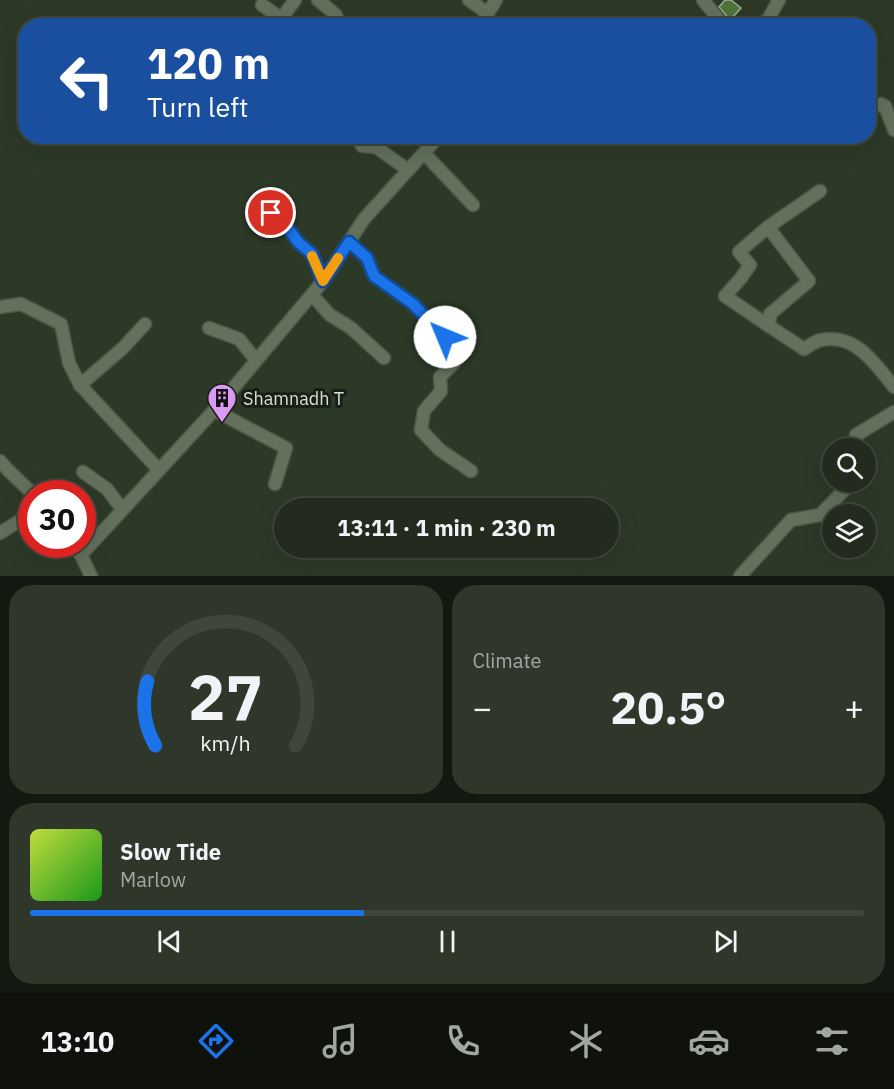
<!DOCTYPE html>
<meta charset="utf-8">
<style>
:root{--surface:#222b1d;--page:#2e372a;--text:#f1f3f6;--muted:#a2a7a4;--line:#3f473b;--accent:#1a73e8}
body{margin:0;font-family:"IBM Plex Sans",sans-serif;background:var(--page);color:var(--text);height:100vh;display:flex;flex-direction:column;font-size:22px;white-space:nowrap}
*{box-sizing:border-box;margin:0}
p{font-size:20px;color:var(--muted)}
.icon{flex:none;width:33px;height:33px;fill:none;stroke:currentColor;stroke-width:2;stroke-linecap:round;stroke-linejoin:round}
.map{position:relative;height:576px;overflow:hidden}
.drawer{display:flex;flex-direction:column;gap:9px;padding:9px;background:#131810;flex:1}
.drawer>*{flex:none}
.hud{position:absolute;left:18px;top:18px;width:858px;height:126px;border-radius:24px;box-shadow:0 6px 24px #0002,0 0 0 2px var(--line);background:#1a4fa0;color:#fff;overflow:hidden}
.fabs{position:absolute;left:822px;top:438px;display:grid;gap:12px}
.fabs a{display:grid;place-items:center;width:54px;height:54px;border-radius:50%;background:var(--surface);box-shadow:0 6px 24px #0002,0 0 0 2px var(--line);font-size:30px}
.speed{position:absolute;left:18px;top:480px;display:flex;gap:12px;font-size:30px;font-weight:700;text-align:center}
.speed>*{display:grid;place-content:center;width:78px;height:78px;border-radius:50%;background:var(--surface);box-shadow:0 6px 24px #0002,0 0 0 2px var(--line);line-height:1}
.speed .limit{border:9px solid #d22;background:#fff;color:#111}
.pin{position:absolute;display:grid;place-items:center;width:51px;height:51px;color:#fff;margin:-26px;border:3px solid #fff;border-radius:50%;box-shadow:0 2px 6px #0007}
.me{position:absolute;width:66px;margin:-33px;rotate:315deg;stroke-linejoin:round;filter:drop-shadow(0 0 4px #0008)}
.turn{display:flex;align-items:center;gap:21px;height:126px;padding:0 30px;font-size:27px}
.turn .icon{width:78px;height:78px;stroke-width:2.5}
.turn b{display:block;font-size:42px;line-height:51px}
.big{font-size:45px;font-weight:800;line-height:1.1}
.drawer .card{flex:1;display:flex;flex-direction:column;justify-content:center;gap:9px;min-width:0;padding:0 21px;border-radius:24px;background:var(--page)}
.drawer .dial{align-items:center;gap:0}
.dial svg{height:156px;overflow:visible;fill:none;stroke:var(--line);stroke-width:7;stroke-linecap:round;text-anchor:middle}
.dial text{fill:var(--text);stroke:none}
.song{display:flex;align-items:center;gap:18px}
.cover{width:72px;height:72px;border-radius:9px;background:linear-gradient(135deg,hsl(70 70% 55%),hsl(120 70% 35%))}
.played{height:6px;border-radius:3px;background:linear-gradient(90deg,var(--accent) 40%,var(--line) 40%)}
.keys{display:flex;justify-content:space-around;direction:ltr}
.heat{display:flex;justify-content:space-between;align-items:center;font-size:33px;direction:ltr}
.drawer .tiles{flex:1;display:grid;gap:9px;grid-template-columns:1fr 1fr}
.card:last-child{grid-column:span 2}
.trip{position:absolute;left:274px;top:498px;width:345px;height:60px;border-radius:30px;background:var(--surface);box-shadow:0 6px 24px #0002,0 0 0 2px var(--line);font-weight:800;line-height:60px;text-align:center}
.tabs{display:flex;height:96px;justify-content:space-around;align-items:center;background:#0e110c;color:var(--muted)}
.tabs .icon{width:42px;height:42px}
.tabs .selected{color:var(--accent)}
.tabs b{font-size:27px;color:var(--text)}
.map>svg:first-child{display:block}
.building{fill:#4e733a;stroke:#9eac97;stroke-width:1.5}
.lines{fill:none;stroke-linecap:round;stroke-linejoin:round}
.minor-casing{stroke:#4c5646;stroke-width:15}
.minor{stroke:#62705c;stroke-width:12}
.route-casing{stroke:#114b97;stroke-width:15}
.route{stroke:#1a73e8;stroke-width:10}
.slow{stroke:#f59e0b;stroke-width:10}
.labels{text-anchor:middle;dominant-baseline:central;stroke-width:6;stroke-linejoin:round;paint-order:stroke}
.poi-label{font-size:18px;fill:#d8e0d5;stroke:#191e16;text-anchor:start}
</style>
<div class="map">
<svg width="894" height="576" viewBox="0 0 894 576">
<rect width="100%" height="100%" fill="#2d3927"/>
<path class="building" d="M725,0H731L741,8L730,20L719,7Z"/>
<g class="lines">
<g class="minor-casing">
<g id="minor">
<path d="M318,0L336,15L340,26"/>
<path d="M469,0L487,13"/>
<path d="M703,0L724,26"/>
<path d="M262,5L292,26"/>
<path d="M281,19L295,0"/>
<path d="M480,26L496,0"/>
<path d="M750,26L767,21L779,0"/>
<path d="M868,109L881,104L885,106L894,130"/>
<path d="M357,136L362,146L376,147L408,170"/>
<path d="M424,153L473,205"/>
<path d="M820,191L768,227L809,281L770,314L769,326L804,349C809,346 815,341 821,340C856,333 875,364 894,387"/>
<path d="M271,213L288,228L298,242L312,254L323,281"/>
<path d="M768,227L739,252L750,265L741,278L725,296L769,326"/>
<path d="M349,242L367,258L374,276L413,304L445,337L442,348L454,363L440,377L441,391L424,411L421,430L440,450L471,471"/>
<path d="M312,295L330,315L351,328L384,358"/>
<path d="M0,307L21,304L61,324L69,363L80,385L159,470"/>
<path d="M209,328L239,339L256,360"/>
<path d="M80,385L123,348L145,324"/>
<path d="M214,410L286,448L275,484"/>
<path d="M857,448L856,435L894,412"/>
<path d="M0,461L8,470L33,494"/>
<path d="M83,472L107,489L122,509"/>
<path d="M0,533L32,513"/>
<path d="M72,544L81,555L91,576"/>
<path d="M81,555L219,405L323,281L364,219L439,136"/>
<path d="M740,576L791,520L820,515L852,482"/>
</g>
</g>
<use href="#minor" class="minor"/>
</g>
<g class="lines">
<g class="route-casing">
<path id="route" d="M271,213L288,228L298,242L312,254L323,281L349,242L367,258L374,276L413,304L445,337"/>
</g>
<use href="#route" class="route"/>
<path class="slow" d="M312,256L323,281L338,258"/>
</g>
<defs>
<g id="building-pin" transform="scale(1.5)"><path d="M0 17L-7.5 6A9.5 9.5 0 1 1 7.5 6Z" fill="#db99f5" stroke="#191e16"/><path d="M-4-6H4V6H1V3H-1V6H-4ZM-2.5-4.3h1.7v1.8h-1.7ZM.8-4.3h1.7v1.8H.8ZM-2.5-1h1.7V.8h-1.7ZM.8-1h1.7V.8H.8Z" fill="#111"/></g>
</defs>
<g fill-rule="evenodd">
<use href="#building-pin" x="222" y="398"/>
</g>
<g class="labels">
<g class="poi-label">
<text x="243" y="398">Shamnadh T</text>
</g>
</g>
</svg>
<div class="fabs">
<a><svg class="icon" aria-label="search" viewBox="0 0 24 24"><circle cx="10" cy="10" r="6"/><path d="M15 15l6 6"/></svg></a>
<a><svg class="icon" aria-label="layers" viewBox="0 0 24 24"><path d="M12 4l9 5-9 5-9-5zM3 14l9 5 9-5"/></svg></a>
</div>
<div class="speed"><div class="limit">30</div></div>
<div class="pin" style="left:271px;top:213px;background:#d93025"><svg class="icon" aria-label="arrive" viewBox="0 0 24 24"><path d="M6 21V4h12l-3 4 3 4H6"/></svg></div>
<svg class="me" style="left:445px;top:337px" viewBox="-20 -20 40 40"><circle r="19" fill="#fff"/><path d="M0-13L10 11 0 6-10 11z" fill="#1a73e8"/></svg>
<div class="trip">13:11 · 1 min · 230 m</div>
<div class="hud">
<div class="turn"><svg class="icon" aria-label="left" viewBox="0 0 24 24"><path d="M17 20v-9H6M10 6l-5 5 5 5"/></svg><div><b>120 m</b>Turn left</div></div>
</div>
</div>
<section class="drawer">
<div class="tiles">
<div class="card dial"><svg viewBox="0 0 100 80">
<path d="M14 69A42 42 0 1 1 86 69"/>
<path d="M14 69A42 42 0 0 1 10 36" stroke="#1a73e8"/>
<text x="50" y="56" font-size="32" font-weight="700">27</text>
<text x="50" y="72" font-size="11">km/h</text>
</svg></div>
<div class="card"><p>Climate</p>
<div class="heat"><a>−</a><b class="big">20.5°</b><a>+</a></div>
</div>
<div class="card">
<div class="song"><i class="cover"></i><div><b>Slow Tide</b><p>Marlow</p></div></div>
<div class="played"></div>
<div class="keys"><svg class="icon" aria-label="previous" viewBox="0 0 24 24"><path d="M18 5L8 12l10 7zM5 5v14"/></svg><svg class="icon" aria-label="pause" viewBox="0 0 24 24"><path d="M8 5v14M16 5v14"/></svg><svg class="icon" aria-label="next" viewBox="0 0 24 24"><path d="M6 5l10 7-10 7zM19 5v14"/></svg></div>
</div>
</div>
</section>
<nav class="tabs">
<b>13:10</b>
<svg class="icon selected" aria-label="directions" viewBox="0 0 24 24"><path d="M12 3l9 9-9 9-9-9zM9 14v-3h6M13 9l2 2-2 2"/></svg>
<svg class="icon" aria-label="music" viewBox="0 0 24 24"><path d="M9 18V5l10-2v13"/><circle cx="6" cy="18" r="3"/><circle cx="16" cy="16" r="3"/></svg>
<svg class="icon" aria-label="phone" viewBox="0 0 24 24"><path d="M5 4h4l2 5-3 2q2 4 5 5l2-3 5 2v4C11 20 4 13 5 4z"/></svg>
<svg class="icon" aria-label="climate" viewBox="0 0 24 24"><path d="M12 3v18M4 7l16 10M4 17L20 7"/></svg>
<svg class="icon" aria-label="car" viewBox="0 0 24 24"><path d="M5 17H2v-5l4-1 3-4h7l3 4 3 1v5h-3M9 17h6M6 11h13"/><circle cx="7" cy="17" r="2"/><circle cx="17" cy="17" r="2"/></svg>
<svg class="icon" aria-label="filters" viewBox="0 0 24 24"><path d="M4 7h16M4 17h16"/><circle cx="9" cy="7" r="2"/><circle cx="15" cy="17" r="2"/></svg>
</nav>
